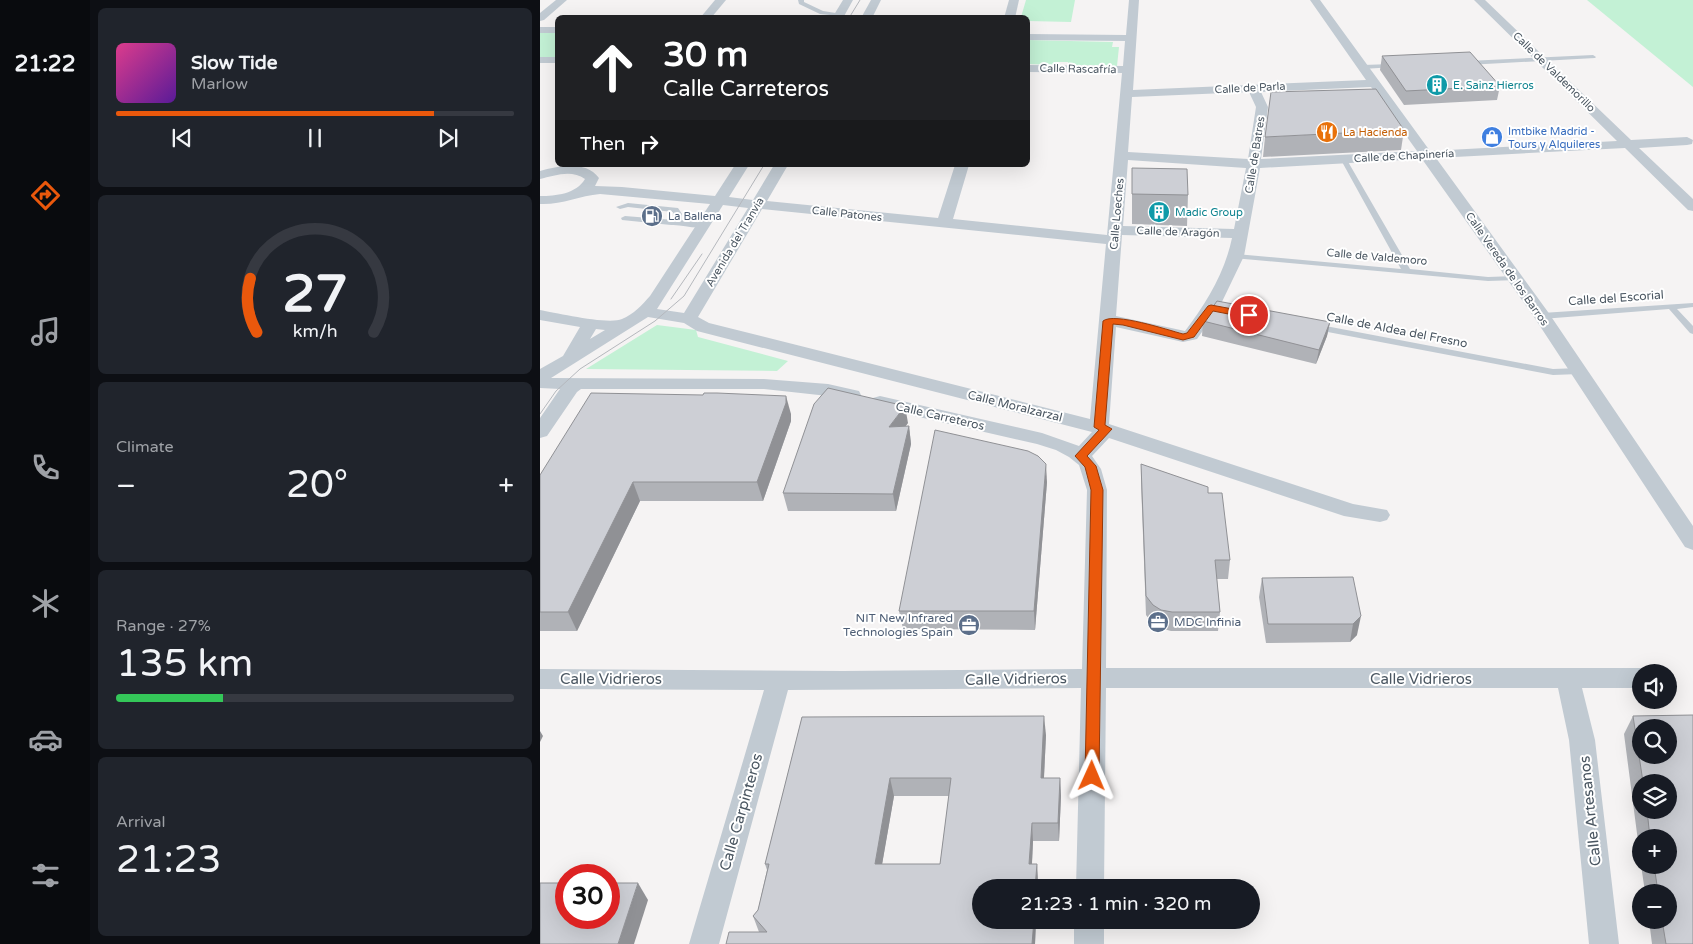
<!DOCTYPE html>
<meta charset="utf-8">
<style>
:root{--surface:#171b24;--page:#20242c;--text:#f1f3f6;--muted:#9ea1a6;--line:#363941;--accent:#ea580c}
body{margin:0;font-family:"Varela Round",sans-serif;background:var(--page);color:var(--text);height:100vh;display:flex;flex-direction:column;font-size:19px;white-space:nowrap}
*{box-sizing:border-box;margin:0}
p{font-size:16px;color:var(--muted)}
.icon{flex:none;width:28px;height:28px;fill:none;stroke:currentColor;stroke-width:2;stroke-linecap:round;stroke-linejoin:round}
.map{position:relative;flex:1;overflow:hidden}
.panel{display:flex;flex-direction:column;gap:8px;padding:8px;background:#0d0f14;width:450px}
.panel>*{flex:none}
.guide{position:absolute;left:15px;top:15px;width:475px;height:152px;border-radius:8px;box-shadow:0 5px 20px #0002;background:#202124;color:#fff;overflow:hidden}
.buttons{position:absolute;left:1092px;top:664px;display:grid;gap:10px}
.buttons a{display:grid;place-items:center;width:45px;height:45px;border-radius:50%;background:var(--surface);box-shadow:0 5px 20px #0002;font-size:25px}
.speed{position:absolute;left:15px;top:864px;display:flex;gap:10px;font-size:25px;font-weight:700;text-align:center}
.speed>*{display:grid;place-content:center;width:65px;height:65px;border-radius:50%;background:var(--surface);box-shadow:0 5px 20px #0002;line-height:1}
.speed .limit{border:8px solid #d22;background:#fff;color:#111}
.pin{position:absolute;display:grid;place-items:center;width:42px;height:42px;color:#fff;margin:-21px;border:2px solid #fff;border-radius:50%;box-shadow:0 1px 5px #0007}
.me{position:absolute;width:55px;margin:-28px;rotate:1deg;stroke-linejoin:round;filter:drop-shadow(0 0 4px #0008)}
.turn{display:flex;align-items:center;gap:18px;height:105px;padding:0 25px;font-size:22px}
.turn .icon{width:65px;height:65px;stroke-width:2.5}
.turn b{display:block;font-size:35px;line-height:42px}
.then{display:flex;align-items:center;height:48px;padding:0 25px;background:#0003;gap:10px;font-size:19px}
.big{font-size:38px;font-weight:600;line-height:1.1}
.panel .tile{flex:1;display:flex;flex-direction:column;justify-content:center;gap:8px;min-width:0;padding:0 18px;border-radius:8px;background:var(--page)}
.panel .dial{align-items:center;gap:0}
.dial svg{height:130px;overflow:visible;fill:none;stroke:var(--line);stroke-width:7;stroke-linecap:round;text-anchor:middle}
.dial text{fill:var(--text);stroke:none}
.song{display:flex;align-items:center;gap:15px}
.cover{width:60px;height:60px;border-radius:8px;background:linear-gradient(135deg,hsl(330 70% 55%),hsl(270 70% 35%))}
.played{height:5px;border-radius:2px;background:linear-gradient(90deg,var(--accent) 80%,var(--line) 80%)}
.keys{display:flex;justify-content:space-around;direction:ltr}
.heat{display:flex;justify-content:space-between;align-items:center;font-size:28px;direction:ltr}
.charge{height:8px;border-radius:4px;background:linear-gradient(90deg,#34c759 27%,var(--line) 0)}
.trip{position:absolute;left:432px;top:879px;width:288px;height:50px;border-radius:25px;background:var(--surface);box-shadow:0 5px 20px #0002;font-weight:600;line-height:50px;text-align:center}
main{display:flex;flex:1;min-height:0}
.tabs{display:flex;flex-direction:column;width:90px;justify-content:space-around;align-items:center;background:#090b0e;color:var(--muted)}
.tabs .icon{width:35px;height:35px}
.tabs .selected{color:var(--accent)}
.tabs b{font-size:22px;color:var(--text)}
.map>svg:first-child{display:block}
.green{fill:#c3f1d5}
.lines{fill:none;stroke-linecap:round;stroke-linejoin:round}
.lane{fill:#c1cad2;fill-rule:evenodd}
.street{fill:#c1cad2;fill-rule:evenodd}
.tram{stroke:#b5b8bd;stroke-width:1}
.wall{fill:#b0b2b7;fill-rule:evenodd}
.shaded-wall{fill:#909195}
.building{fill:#cdcfd5;stroke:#909195;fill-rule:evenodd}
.route{fill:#ea580c;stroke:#983908}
.labels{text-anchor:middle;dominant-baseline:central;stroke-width:4;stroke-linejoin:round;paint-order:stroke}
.far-street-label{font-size:11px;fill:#4a5661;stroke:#fff}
.far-culture-label{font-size:11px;fill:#0d838f;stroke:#fff;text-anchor:start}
.far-shop-label{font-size:11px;fill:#366cbe;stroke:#fff;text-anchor:start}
.far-food-label{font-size:11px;fill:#c56008;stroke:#fff;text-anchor:start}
.far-service-label{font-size:11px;fill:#4e5e75;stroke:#fff;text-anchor:start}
.street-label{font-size:12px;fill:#4a5661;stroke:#fff}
.service-label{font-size:12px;fill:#4e5e75;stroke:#fff;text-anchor:end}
.near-street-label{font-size:15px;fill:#4a5661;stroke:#fff}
</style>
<main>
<nav class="tabs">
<b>21:22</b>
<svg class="icon selected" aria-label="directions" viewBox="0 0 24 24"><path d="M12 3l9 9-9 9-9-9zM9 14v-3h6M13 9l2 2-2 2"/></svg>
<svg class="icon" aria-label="music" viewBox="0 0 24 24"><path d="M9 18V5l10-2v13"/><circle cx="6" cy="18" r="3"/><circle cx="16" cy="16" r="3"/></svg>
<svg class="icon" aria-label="phone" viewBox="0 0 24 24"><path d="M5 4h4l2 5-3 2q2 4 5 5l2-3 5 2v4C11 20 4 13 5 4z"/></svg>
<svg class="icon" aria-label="climate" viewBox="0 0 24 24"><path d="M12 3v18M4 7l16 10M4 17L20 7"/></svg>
<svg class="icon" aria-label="car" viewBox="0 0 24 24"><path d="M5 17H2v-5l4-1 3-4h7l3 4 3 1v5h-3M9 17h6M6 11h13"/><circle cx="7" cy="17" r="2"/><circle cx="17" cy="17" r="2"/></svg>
<svg class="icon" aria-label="filters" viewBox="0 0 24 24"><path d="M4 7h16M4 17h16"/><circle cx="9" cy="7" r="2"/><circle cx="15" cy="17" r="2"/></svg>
</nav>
<section class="panel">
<div class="tile">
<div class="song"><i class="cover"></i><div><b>Slow Tide</b><p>Marlow</p></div></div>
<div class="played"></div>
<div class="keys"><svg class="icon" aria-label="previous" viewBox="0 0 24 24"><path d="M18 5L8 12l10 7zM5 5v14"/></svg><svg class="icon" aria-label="pause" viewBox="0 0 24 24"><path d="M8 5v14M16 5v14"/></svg><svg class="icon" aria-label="next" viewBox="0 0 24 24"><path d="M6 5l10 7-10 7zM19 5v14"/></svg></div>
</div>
<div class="tile dial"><svg viewBox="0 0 100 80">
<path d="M14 69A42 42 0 1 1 86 69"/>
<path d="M14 69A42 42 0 0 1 10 36" stroke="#ea580c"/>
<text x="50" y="56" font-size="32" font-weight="700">27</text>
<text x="50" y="72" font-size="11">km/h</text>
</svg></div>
<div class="tile"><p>Climate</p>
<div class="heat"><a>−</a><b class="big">20°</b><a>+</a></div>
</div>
<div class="tile"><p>Range · 27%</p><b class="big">135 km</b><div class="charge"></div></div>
<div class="tile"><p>Arrival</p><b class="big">21:23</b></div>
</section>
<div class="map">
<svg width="1153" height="944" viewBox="0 0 1153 944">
<rect width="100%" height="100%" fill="#f5f3f3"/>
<g class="green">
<path d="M486,0H535L531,22L488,21V18L481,17Z"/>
<path d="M1047,0H1153V87Z"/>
<rect x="0" y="33" width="17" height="24"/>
<path d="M488,40L573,42L572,47H579L577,66L528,65V62H516L515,65L488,64Z"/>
<path d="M117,325L156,330L158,337L248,361L237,371L46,369Z"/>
</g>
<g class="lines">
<g class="lane">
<path d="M258,0H264V2L283,11L302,14L299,16L280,14L259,4Z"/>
<path d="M1053,55L1056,57L1055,58L927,65L924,63L927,61Z"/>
<path d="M852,64L855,66L854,67L823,69L820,67L823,65Z"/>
<path d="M804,158L807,160L870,269L948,277L975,276H978V280L948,281L693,258L692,256L696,254L861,269L801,160Z"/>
<path d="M88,203L138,208L142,214V220L164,223L168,225C159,231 142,224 131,225L82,220L81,218L85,216L134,220L133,212L88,207L80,209L76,207Z"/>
<path d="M1153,303V307L1137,309L1153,326V334L1150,333L1129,309L1002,319L998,316L1002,313Z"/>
<path d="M775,324L1013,369L1039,368L1043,371L1039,374L1013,375L772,329L771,327Z"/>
</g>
<g class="street">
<path d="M16,0H27L4,20L0,21V13Z"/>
<path d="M175,0H186L171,18H160Z"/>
<path d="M303,0H313L303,18H292Z"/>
<path d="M331,0H341L332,18H321Z"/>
<path d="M469,0H479L475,18H464Z"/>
<path d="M589,0H599L593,90L826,80L770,0H780L890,151L1077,141L934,0H945L1091,140L1147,137L1153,140L1152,144L1147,145L1099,148L1153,199V211L1148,210L1085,148L896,158L1008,312L1153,526V550L1145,547L994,317L882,159L720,168L704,256L679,308L657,339L643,342L576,327L569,424L813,504L847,510L850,515L847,520L840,522L804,516L569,438L552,456L561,469L567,490L566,668H1101L1110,671L1101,672V688H1042L1055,740L1079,944H1049L1029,740L1018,688H566L564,888H536L541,688L248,690L179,944H149L224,690L0,689V669L303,671L542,669L547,490L539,465L529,457L516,450L497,444L340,408L333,406L331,402L333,398L340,396L502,433L539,446L552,432L157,331L144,323L108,317L11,378L224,379L288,384L319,391L321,395L319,399L312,401L288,396L224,389H41L37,392L7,436L0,438V418L20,389L0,388V369L23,356L40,327L0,320V310C17,313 68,325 82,319C94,314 102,305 110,296L170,204L60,194C39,196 21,205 0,204V196C16,196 36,194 45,179C31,169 14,176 0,179V171C19,166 45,160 59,178L55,186L82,187L175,196L195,165H209L189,197L213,200L234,165H248L227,201L398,218L415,165H429L413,219L567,235L582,73L488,72V65L583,66L585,41L488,40V34L586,35ZM831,87L877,151L721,159L728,107L721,92ZM709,92L716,107L708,159L588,152L592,97ZM588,160L706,168L694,229L583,226ZM183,205L208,208L144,313L117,309ZM222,209L566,244L550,419L169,323L158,317ZM582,235L692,238C685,272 666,304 645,331L576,316ZM56,329L65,330L50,339Z"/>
<rect x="0" y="27" width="18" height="6"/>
<rect x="0" y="57" width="18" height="6"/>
<rect x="534" y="920" width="30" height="24"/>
</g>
<g class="tram">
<path d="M309,18L320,0"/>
<path d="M131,299L162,254"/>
<path d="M0,414L16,391L40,369L115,321L144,296L224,165"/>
</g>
</g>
<g class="wall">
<path d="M842,56L960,86L957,100L864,105L840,70Z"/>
<path d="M864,130L861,150L723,157L725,137Z"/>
<path d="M592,168L648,195L647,226L592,224Z"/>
<path d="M663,321L790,322L787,336L776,364L662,336Z"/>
<path d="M251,414V421L223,501H100L37,631H0V475Z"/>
<path d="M368,423L365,426H369L371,444L356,511H248L243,493Z"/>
<path d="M601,464L668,493L690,560L688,579H677L680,612L678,631H631L620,628L613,624L606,615L601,482Z"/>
<path d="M507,482L495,630L363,629L359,611Z"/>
<path d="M813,577L817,635L810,642L726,643L719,597L722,578Z"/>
<path d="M1153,715V944H1112L1109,920H1129V892H1105L1101,865H1129V838H1101V864L1084,734L1093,716ZM1101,728H1129V755H1101ZM1101,782H1129V810H1101Z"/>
<path d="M262,717L506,735L504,778H520L521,796L519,841H493L492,864H497L498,888H441L496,920L495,944H186L219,932L213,916L218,910L227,870L225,864ZM354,796H409L400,864H342Z"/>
</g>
<g class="shaded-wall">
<path d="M790,322L787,336L776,364L779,350Z"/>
<path d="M246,396L251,414V421L223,501L217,482Z"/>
<path d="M365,406L368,423L352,444L349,427Z"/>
<path d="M369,426L371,444L356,511L353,494Z"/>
<path d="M506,464L507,482L495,630L494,611Z"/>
<path d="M93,482L100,501L37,631L28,612Z"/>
<path d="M821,616L817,635L810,642L813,624Z"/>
<path d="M504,716L506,735L503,796L501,778Z"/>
<path d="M0,731L3,736L0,742Z"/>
<path d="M350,778L354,796L339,882L335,864Z"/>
<path d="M520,778L521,796L519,841L518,823Z"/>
<path d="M492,823L493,841L491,882L489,864Z"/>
<path d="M497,864L498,882V888H495Z"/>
<path d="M98,883L108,900L94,944H78Z"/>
<path d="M494,920H496L495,944H492Z"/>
</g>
<g class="building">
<path d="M930,52L960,86L866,91L842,56Z"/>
<path d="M836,89L864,130L725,137L731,92Z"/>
<path d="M592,168L647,169L648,195L592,194Z"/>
<path d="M677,301L790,322L779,350L663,321Z"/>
<path d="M288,388L365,406L349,427L369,426L353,494L243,493L274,404Z"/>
<path d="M51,393L163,395L164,393H177L246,396V403L217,482H93L28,612H0V475Z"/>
<path d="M395,430L488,451L498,456L506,464L494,611H359Z"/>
<path d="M601,464L668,487V493H682L690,560H675L680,612H632L621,610L613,605L606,596Z"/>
<path d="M813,577L821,616L813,624H728L722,578Z"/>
<path d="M1153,715V944H1126L1122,920H1129V892H1118L1114,865H1129V838H1110L1107,810H1129V782H1103L1093,716ZM1101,728H1129V755H1101Z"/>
<path d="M504,716L501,778H520L518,823H492L489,864H497L495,888H441V920H494L492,944H186L189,932H227L213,916L218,910L229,864H225L262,717ZM350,778H411L400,864H335Z"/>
<path d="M0,883H26V918H69V883H98L78,944H0Z"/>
</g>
<path class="route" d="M671,305L709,312L714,315L709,318L673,311L654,337L643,340L583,325L573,324L565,425L572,429L547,456L556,466L563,490L559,776L557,780L552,782L547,780L545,776L551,490L545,467L535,456L559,430L554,427L563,321C574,312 628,330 643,334L647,333L668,306Z"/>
<defs>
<g id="building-disc" transform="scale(1.125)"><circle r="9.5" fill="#0f9aa8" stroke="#fff"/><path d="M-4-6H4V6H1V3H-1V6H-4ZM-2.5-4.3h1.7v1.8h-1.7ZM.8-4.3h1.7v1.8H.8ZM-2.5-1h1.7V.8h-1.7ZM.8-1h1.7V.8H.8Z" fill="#fff"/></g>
<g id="restaurant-disc" transform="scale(1.125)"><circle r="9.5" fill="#e8710a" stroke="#fff"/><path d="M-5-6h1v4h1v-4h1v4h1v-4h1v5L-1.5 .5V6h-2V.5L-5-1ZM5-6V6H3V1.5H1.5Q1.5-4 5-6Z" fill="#fff"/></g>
<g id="shop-disc" transform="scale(1.125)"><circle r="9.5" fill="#3f7fe0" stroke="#fff"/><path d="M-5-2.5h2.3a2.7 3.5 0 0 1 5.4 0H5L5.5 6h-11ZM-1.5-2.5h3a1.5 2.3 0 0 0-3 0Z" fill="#fff"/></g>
<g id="fuel-disc" transform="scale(1.125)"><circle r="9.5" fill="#5c6f8a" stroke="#fff"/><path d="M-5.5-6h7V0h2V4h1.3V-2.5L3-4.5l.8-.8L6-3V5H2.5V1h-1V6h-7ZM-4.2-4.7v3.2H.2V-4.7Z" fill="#fff"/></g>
<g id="office-disc" transform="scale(1.125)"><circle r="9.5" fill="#5c6f8a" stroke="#fff"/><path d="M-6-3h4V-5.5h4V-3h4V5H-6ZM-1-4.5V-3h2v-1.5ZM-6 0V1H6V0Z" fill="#fff"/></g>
</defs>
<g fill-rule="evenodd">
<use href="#building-disc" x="897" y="85"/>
<use href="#restaurant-disc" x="787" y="132"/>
<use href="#shop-disc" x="952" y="137"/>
<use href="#building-disc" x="619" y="212"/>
<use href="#fuel-disc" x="112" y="216"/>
<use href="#office-disc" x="618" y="622"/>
<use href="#office-disc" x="429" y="625"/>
</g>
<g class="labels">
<g class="far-street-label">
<text transform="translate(538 69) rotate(1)">Calle Rascafría</text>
<text transform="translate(1014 72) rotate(44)">Calle de Valdemorillo</text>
<text transform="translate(710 88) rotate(-3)">Calle de Parla</text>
<text transform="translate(715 155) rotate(-81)">Calle de Batres</text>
<text transform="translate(864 156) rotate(-3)">Calle de Chapinería</text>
<text transform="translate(307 214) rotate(6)">Calle Patones</text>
<text transform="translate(577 214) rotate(-85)">Calle Loeches</text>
<text transform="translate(638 232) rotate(2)">Calle de Aragón</text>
<text transform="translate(195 242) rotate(-59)">Avenida del Tranvía</text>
<text transform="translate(837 257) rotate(5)">Calle de Valdemoro</text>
<text transform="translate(967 269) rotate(55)">Calle Vereda de los Barros</text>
</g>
<g class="far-culture-label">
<text x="913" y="85">E. Sainz Hierros</text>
<text x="635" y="212">Madic Group</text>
</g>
<g class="far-shop-label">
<text x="968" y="131">Imtbike Madrid -<tspan x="968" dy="13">Tours y Alquileres</tspan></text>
</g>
<g class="far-food-label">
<text x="803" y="132">La Hacienda</text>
</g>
<g class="far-service-label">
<text x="128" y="216">La Ballena</text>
</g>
<g class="street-label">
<text transform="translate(1076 298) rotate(-4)">Calle del Escorial</text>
<text transform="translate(857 330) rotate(11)">Calle de Aldea del Fresno</text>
<text transform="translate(475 406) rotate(14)">Calle Moralzarzal</text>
<text transform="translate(400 416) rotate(13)">Calle Carreteros</text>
</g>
<g class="service-label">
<text x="413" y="618">NIT New Infrared<tspan x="413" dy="14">Technologies Spain</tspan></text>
<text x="634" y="622" text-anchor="start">MDC Infinia</text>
</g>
<g class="near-street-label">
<text x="71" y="679">Calle Vidrieros</text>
<text transform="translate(476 679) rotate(-1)">Calle Vidrieros</text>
<text x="881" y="679">Calle Vidrieros</text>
<text transform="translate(1050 811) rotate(-96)">Calle Artesanos</text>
<text transform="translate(201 812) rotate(-74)">Calle Carpinteros</text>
</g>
</g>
</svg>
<div class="buttons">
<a><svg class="icon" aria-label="sound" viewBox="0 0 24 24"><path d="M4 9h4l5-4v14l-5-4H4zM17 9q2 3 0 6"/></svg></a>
<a><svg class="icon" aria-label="search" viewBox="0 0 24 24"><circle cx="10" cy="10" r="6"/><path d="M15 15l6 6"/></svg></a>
<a><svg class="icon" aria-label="layers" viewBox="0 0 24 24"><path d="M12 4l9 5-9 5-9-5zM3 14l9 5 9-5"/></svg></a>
<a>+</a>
<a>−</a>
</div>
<div class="speed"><div class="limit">30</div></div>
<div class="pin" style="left:709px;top:315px;background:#d93025"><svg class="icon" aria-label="arrive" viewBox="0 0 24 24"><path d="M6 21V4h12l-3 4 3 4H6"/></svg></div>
<svg class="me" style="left:552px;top:776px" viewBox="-20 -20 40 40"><path d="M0-17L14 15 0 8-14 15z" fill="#ea580c" stroke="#fff" stroke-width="4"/></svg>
<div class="trip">21:23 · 1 min · 320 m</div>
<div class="guide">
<div class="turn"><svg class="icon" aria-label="ahead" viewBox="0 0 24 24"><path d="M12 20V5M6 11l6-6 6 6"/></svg><div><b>30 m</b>Calle Carreteros</div></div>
<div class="then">Then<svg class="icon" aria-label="right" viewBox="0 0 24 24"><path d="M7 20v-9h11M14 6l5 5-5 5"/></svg></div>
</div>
</div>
</main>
